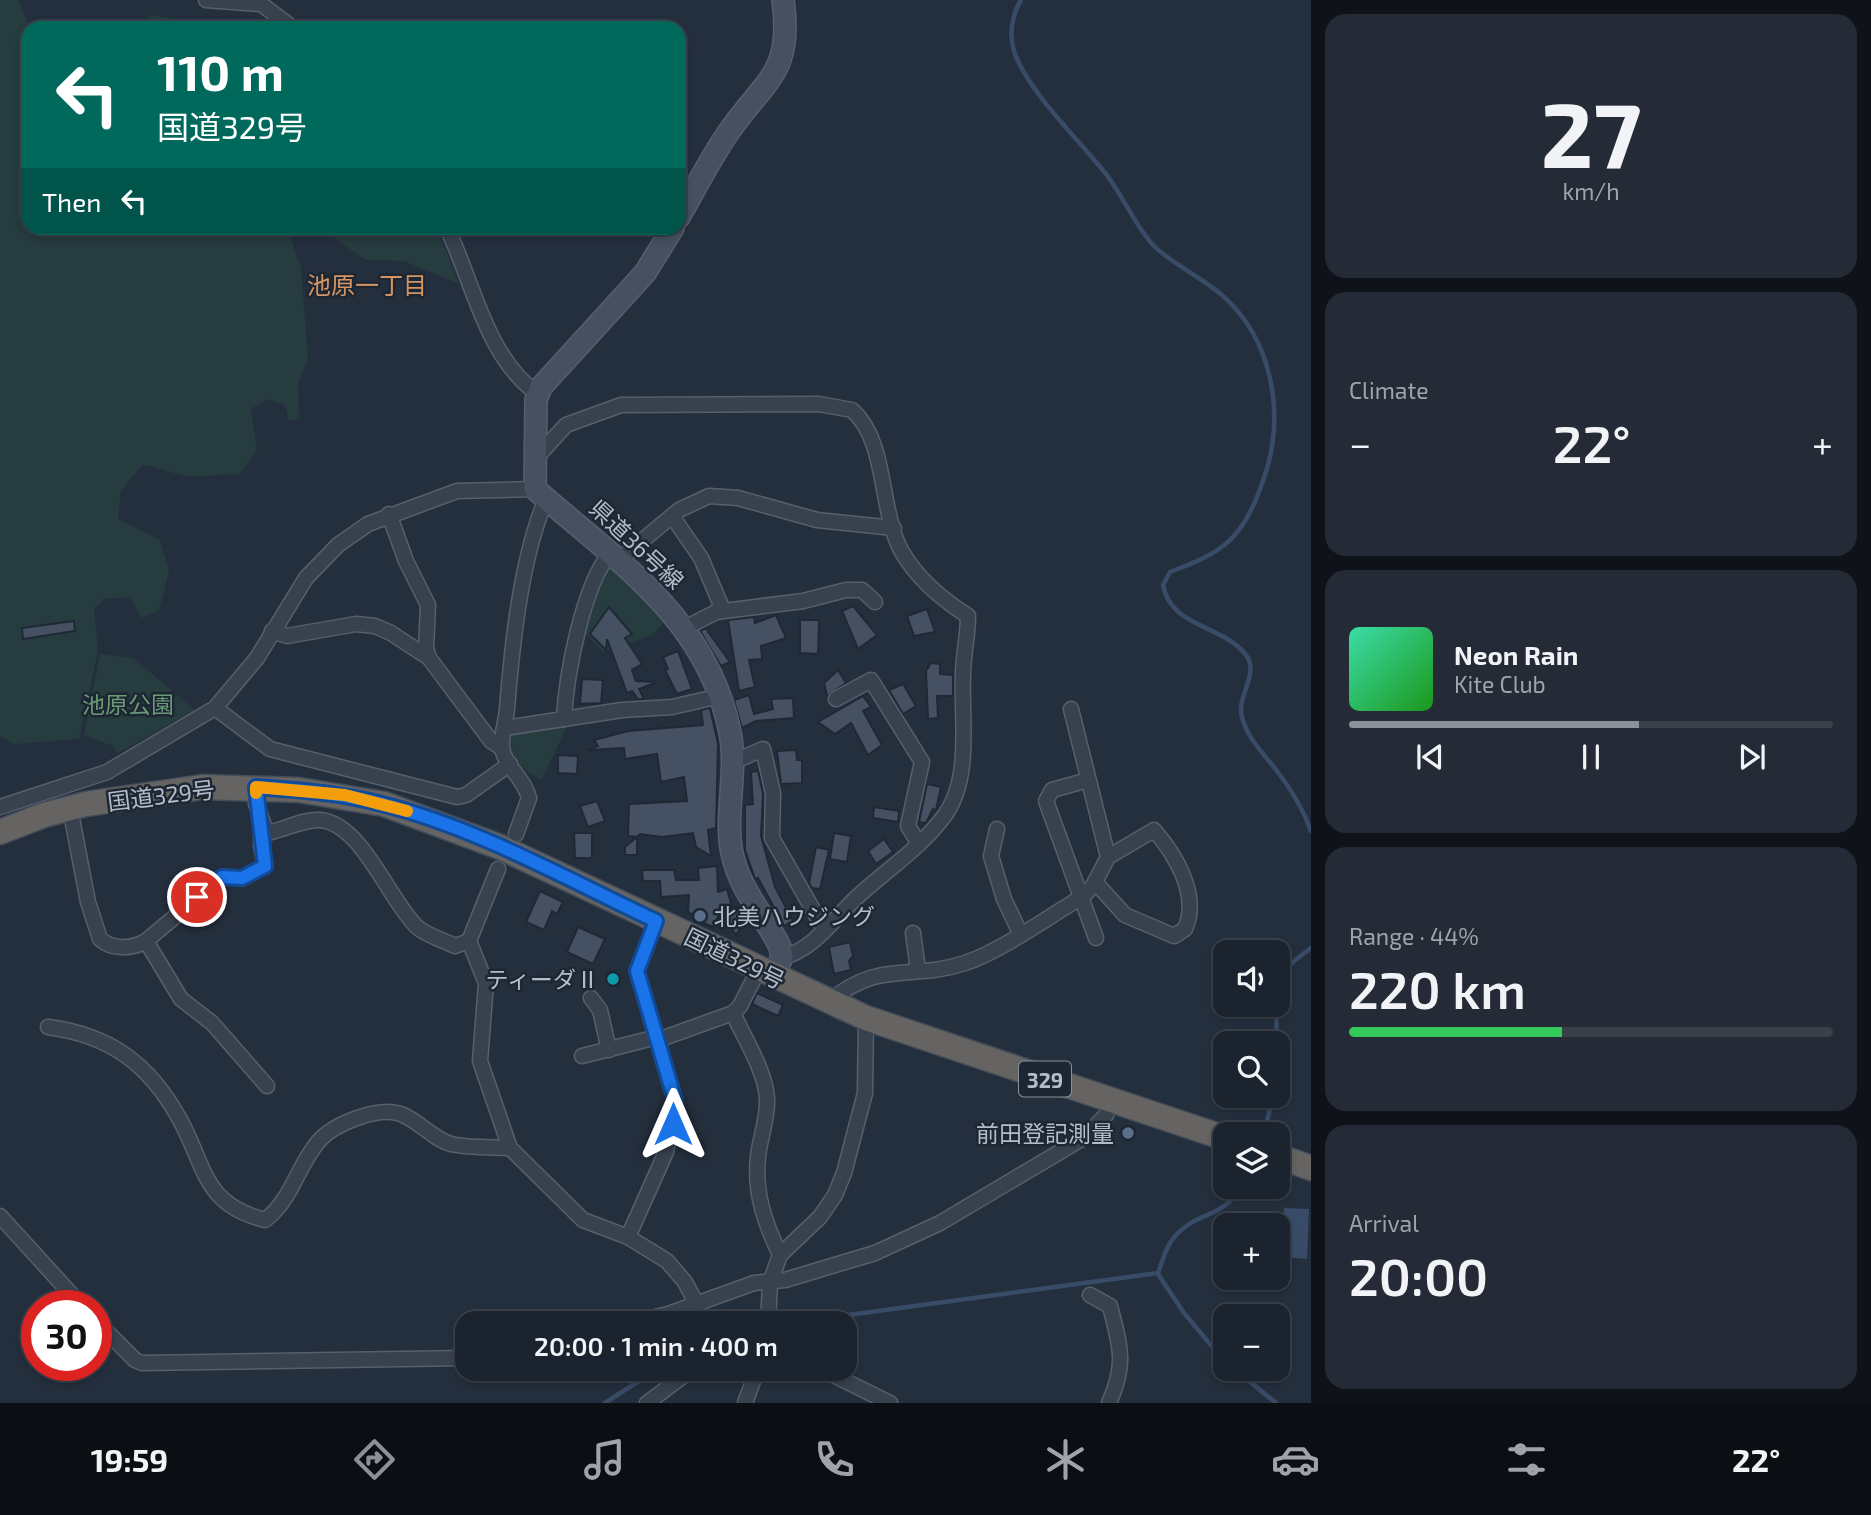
<!DOCTYPE html>
<meta charset="utf-8">
<style>
:root{--surface:#1b232e;--page:#242b36;--text:#f1f3f6;--muted:#a0a4aa;--line:#39404a;--accent:#8c9099}
body{margin:0;font-family:"Exo 2","Noto Sans JP",sans-serif;background:var(--page);color:var(--text);height:100vh;display:flex;flex-direction:column;font-size:26px;white-space:nowrap}
*{box-sizing:border-box;margin:0}
p{font-size:23px;color:var(--muted)}
.icon{flex:none;width:38px;height:38px;fill:none;stroke:currentColor;stroke-width:2;stroke-linecap:round;stroke-linejoin:round}
.map{position:relative;flex:1;overflow:hidden}
.panel{display:flex;flex-direction:column;gap:14px;padding:14px;background:#0f1319;width:560px}
.panel>*{flex:none}
.hud{position:absolute;left:21px;top:21px;width:665px;height:214px;border-radius:21px;box-shadow:0 4px 10px #0003,0 0 0 2px var(--line);background:#00695c;color:#fff;overflow:hidden}
.controls{position:absolute;left:1213px;top:940px;display:grid;gap:14px}
.controls a{display:grid;place-items:center;width:77px;height:77px;border-radius:14px;background:var(--surface);box-shadow:0 4px 10px #0003,0 0 0 2px var(--line);font-size:35px}
.speed{position:absolute;left:21px;top:1290px;display:flex;gap:14px;font-size:35px;font-weight:700;text-align:center}
.speed>*{display:grid;place-content:center;width:91px;height:91px;border-radius:50%;background:var(--surface);box-shadow:0 4px 10px #0003,0 0 0 2px var(--line);line-height:1}
.speed .limit{border:10px solid #d22;background:#fff;color:#111}
.pin{position:absolute;display:grid;place-items:center;width:60px;height:60px;color:#fff;margin:-30px;border:4px solid #fff;border-radius:50%;box-shadow:0 2px 7px #0007}
.me{position:absolute;width:77px;margin:-38px;rotate:0deg;stroke-linejoin:round;filter:drop-shadow(0 0 5px #0008)}
.turn{display:flex;align-items:center;gap:24px;height:147px;padding:0 21px;font-size:32px}
.turn .icon{width:91px;height:91px;stroke-width:2.5}
.turn b{display:block;font-size:49px;line-height:60px}
.then{display:flex;align-items:center;height:66px;padding:0 21px;background:#0003;gap:14px;font-size:26px}
.big{font-size:52px;font-weight:600;line-height:1.1}
.panel .card{flex:1;display:flex;flex-direction:column;justify-content:center;gap:10px;min-width:0;padding:0 24px;border-radius:21px;background:var(--page)}
.panel .dial{align-items:center;gap:0}
.dial b{font-size:91px;line-height:1}
.song{display:flex;align-items:center;gap:21px}
.cover{width:84px;height:84px;border-radius:10px;background:linear-gradient(135deg,hsl(160 70% 55%),hsl(120 70% 35%))}
.played{height:7px;border-radius:4px;background:linear-gradient(90deg,var(--accent) 60%,var(--line) 60%)}
.keys{display:flex;justify-content:space-around;direction:ltr}
.heat{display:flex;justify-content:space-between;align-items:center;font-size:38px;direction:ltr}
.charge{height:10px;border-radius:5px;background:linear-gradient(90deg,#34c759 44%,var(--line) 0)}
.trip{position:absolute;left:455px;top:1311px;width:402px;height:70px;border-radius:21px;background:var(--surface);box-shadow:0 4px 10px #0003,0 0 0 2px var(--line);font-weight:600;line-height:70px;text-align:center}
.tab-bar{display:flex;height:112px;justify-content:space-around;align-items:center;background:#0b0e12;color:var(--muted)}
.tab-bar .icon{width:49px;height:49px}
.tab-bar .current{color:var(--accent)}
.tab-bar b{font-size:32px;color:var(--text)}
main{display:flex;flex:1;min-height:0}
.map>svg:first-child{display:block}
.green{fill:#263c3f}
.water{fill:#394c67}
.lines{fill:none;stroke-linecap:round;stroke-linejoin:round}
.stream{stroke:#394c67;stroke-width:4.5}
.building{fill:#455162;stroke:#1f2835;stroke-width:2}
.minor-casing{stroke:#565f6c;stroke-width:17}
.secondary-casing{stroke:#565f6c;stroke-width:24}
.trunk-casing{stroke:#434c59;stroke-width:27}
.minor{stroke:#38414e;stroke-width:14}
.secondary{stroke:#465061;stroke-width:21}
.trunk{stroke:#656462;stroke-width:24}
.route-casing{stroke:#114b97;stroke-width:18}
.route{stroke:#1a73e8;stroke-width:12}
.slow{stroke:#f59e0b;stroke-width:12}
.service-dot{fill:#5c6f8a;stroke:#1d2633;stroke-width:2.5}
.culture-dot{fill:#0f9aa8;stroke:#1d2633;stroke-width:2.5}
.labels{text-anchor:middle;dominant-baseline:central;stroke-width:5;stroke-linejoin:round;paint-order:stroke}
.shield{fill:#1d2633;stroke:#878f9c;stroke-width:2}
.shield-label{font-size:21px;font-weight:bold;fill:#b4bcc9}
.street-label{font-size:23px;fill:#b4bcc9;stroke:#1d2633}
.park-label{font-size:23px;fill:#6b9a76;stroke:#1d2633}
.poi-label{font-size:23px;fill:#b4bcc9;stroke:#1d2633;text-anchor:end}
.neighbourhood-label{font-size:24px;fill:#d59563;stroke:#1d2633}
</style>
<main>
<div class="map">
<svg width="1311" height="1403" viewBox="0 0 1311 1403">
<rect width="100%" height="100%" fill="#242f3e"/>
<g class="green">
<path d="M0,0H18L30,28L28,228H297L289,232L301,269L308,357L298,384L299,418L289,421L285,405L267,399L251,409L257,451L238,475C220,473 196,479 181,475C167,472 157,466 142,465L121,491L118,519L160,540L169,571L159,610L141,618L130,597L104,599L94,609L98,651L79,739L14,744L0,736Z"/>
<path d="M150,15L234,28H144Z"/>
<path d="M321,228H437L459,284L404,261L365,260Z"/>
<path d="M609,565L644,598L663,623L653,635L603,652L584,632L600,577Z"/>
<path d="M100,654L133,658L195,710L118,753L113,746L84,735Z"/>
<path d="M569,722L542,779C519,771 511,757 509,734Z"/>
</g>
<path class="water" d="M1284,1208L1309,1209L1307,1259L1281,1257Z"/>
<g class="lines">
<g class="stream">
<path d="M1021,0C1012,14 1009,35 1014,51C1026,89 1080,141 1106,174C1123,196 1134,224 1153,245C1172,264 1201,277 1222,295C1274,341 1286,417 1263,481C1243,538 1225,552 1170,572L1163,585C1171,628 1222,624 1246,655C1260,673 1236,697 1242,717C1247,738 1264,754 1277,771C1291,789 1303,809 1311,831"/>
<path d="M1278,996C1284,968 1287,965 1311,948"/>
<path d="M1276,1004L1277,1043"/>
<path d="M1265,1130L1273,1096"/>
<path d="M1158,1273C1163,1260 1166,1245 1177,1234C1199,1211 1222,1219 1242,1186"/>
<path d="M1158,1274L1184,1313L1225,1362"/>
<path d="M789,1323L1158,1273"/>
<path d="M1233,1368L1276,1403"/>
<path d="M605,1403L659,1368"/>
</g>
</g>
<g class="building">
<path d="M853,606L877,635L858,649L842,611Z"/>
<path d="M609,607L632,634L625,638L642,664L632,670L636,681L657,682L639,689L644,699H638L632,691L627,693L607,639L606,650L590,634Z"/>
<path d="M927,609L935,632L914,636L907,616Z"/>
<path d="M776,615L786,638L761,646L762,659L749,660L755,687L739,691L728,620L754,617L755,623Z"/>
<path d="M800,620H819L818,654L800,653Z"/>
<path d="M74,621L75,631L23,639L22,628Z"/>
<path d="M706,628L709,633L730,662L721,666L700,631Z"/>
<path d="M678,651L692,689L677,694L665,670L668,669L663,657Z"/>
<path d="M931,663L940,664V674L953,675V696H937L938,718L928,719L926,671Z"/>
<path d="M838,670L846,683L827,696L824,683Z"/>
<path d="M582,679L603,680L601,703L580,704Z"/>
<path d="M903,684L916,706L903,714L889,690Z"/>
<path d="M749,695L754,714L773,709L771,699L793,698L794,718L756,721L742,728L734,700Z"/>
<path d="M863,696L871,707L863,711L882,745L868,755L851,723L835,734L818,722Z"/>
<path d="M710,708L718,744L716,828L708,830L711,856L696,847L693,833L662,837L640,834L637,837V855H625V847L637,837L628,836L629,804L687,801L684,777L661,782L657,754L625,759L624,748L588,750L598,746L594,740L628,731L703,725L701,710Z"/>
<path d="M796,750L797,760H802V783L781,784L777,751Z"/>
<path d="M558,755L578,756L577,774L558,773Z"/>
<path d="M758,771L763,794L761,836L775,887L793,921L784,926L758,878L755,879L745,850V805L753,804L751,772Z"/>
<path d="M927,784L941,787L936,810L933,809L926,823L919,822Z"/>
<path d="M597,801L605,821L588,827L580,806Z"/>
<path d="M874,807L899,811L898,822L873,818Z"/>
<path d="M574,833H592V858H575Z"/>
<path d="M834,833L851,836L847,862L830,859Z"/>
<path d="M884,839L893,852L876,864L868,851Z"/>
<path d="M816,847L829,850L820,889L812,888L809,883Z"/>
<path d="M717,866L718,892L727,889L732,907L739,908L746,920L736,935L721,911L713,927L697,920L699,915L688,913L689,895L661,897L660,881H643L642,870H674L676,880H699L698,868Z"/>
<path d="M540,891L563,902L557,914L552,911L544,930L526,922Z"/>
<path d="M578,927L605,939L593,964L567,952Z"/>
<path d="M850,942L853,956L849,961L851,970L834,974L829,947Z"/>
<path d="M757,993L783,1005L778,1016L752,1004Z"/>
</g>
<g class="lines">
<g class="minor-casing">
<g id="minor">
<path d="M206,0L261,4L293,28"/>
<path d="M447,228C473,281 486,358 538,394"/>
<path d="M537,457L566,425L621,405L819,404L852,410C888,441 879,512 902,552C917,578 943,600 968,616C968,636 963,655 963,675C961,718 972,777 945,815C921,848 885,871 856,898C835,918 811,952 782,957"/>
<path d="M389,514L406,561L428,605L426,648L429,658"/>
<path d="M672,516L701,558L723,610"/>
<path d="M619,560L679,510L709,496L738,498L817,520L894,528"/>
<path d="M683,629L716,612L803,601L846,590H862L875,602"/>
<path d="M272,631L287,636L356,624L375,626L391,633L429,658L491,741L502,748"/>
<path d="M836,699L871,680L922,762L908,826L919,844"/>
<path d="M215,708L270,749L457,797L466,795L510,764"/>
<path d="M564,719C566,676 583,584 611,552"/>
<path d="M505,728L622,710L672,707L720,696"/>
<path d="M733,762L763,749L773,793L772,838L824,929"/>
<path d="M1088,780L1052,790L1046,801L1096,938"/>
<path d="M256,787V804L267,833C284,830 303,819 320,820C361,823 388,898 416,926C425,935 443,940 455,946L469,941"/>
<path d="M0,807L107,772L215,708L257,658L306,578L338,545L368,524L457,491L535,489"/>
<path d="M70,808L88,902L100,939C112,950 132,949 146,941L222,877L242,878L265,866L261,845L262,820"/>
<path d="M997,829L991,856L1004,899L1020,933"/>
<path d="M516,834L529,798C525,779 504,766 502,747C501,735 506,721 507,709C512,645 521,558 546,499"/>
<path d="M498,869L469,941L486,983L480,1061L510,1148L583,1220L628,1237L667,1261L685,1282L696,1303"/>
<path d="M1095,882L1125,915L1174,936L1185,929C1200,896 1176,855 1154,830L1108,857"/>
<path d="M913,933L918,970"/>
<path d="M146,941L181,999L212,1023L267,1086"/>
<path d="M591,998L600,1010L609,1050"/>
<path d="M829,1002C879,959 911,981 965,963C1001,951 1048,917 1082,897L1093,886L1108,857L1071,709"/>
<path d="M733,1013C744,1038 765,1070 767,1098C768,1119 760,1137 758,1157C754,1193 765,1223 780,1255"/>
<path d="M48,1027C110,1035 149,1064 179,1118C206,1166 202,1204 265,1220C291,1201 297,1167 318,1142C333,1124 378,1106 401,1114C419,1121 433,1139 451,1144C469,1148 491,1147 510,1148"/>
<path d="M658,1040L733,1013L740,1006L759,969"/>
<path d="M582,1056L657,1037"/>
<path d="M0,1216L82,1306"/>
<path d="M628,1237L666,1152L675,1100L637,971L656,921"/>
<path d="M1090,1295L1110,1306C1120,1346 1127,1363 1109,1403"/>
<path d="M96,1321L135,1360L142,1363L467,1358"/>
<path d="M630,1323L668,1314L754,1283L785,1280L875,1253L940,1223L1085,1137L1106,1115L1112,1099"/>
<path d="M768,1323L770,1283L780,1255L820,1217L835,1195L844,1173L865,1093L866,1018"/>
<path d="M819,1368L890,1403"/>
<path d="M647,1403L694,1368"/>
<path d="M745,1403L758,1368"/>
</g>
</g>
<g class="secondary-casing">
<g id="secondary">
<path d="M679,217C695,189 710,159 728,133C765,79 793,74 783,0"/>
<path d="M673,228L645,273L541,387L536,400L535,489C615,560 707,617 730,732C738,771 724,817 732,853C739,889 765,916 780,947L782,957L773,976"/>
</g>
</g>
<g class="trunk-casing">
<g id="trunk">
<path d="M0,832L44,815L86,804L203,787L299,790L384,804L500,847L866,1018L1225,1138"/>
<path d="M1278,1156L1311,1168"/>
</g>
</g>
<use href="#minor" class="minor"/>
<use href="#secondary" class="secondary"/>
<use href="#trunk" class="trunk"/>
</g>
<g class="lines">
<g class="route-casing">
<path id="route" d="M197,897L222,877L242,878L265,866L256,787C298,790 341,793 382,804C477,828 567,879 656,921L637,971L675,1100L673,1124"/>
</g>
<use href="#route" class="route"/>
<path class="slow" d="M256,793V787L345,795L407,811"/>
</g>
<g class="service-dot">
<circle cx="700" cy="916" r="7"/>
<circle cx="1128" cy="1133" r="7"/>
</g>
<circle class="culture-dot" cx="613" cy="979" r="7"/>
<g class="labels">
<rect class="shield" x="1019" y="1061.5" width="52" height="35" rx="5"/>
<g class="shield-label">
<text x="1045" y="1079">329</text>
</g>
<g class="street-label">
<text transform="translate(637 544) rotate(43)">県道36号線</text>
<text transform="translate(161 795) rotate(-7)">国道329号</text>
<text transform="translate(735 958) rotate(26)">国道329号</text>
</g>
<g class="park-label">
<text x="128" y="704">池原公園</text>
</g>
<g class="poi-label">
<text x="714" y="916" text-anchor="start">北美ハウジング</text>
<text x="599" y="979">ティーダⅡ</text>
<text x="1114" y="1133">前田登記測量</text>
</g>
<g class="neighbourhood-label">
<text x="367" y="284">池原一丁目</text>
</g>
</g>
</svg>
<div class="controls">
<a><svg class="icon" aria-label="sound" viewBox="0 0 24 24"><path d="M4 9h4l5-4v14l-5-4H4zM17 9q2 3 0 6"/></svg></a>
<a><svg class="icon" aria-label="search" viewBox="0 0 24 24"><circle cx="10" cy="10" r="6"/><path d="M15 15l6 6"/></svg></a>
<a><svg class="icon" aria-label="layers" viewBox="0 0 24 24"><path d="M12 4l9 5-9 5-9-5zM3 14l9 5 9-5"/></svg></a>
<a>+</a>
<a>−</a>
</div>
<div class="speed"><div class="limit">30</div></div>
<div class="pin" style="left:197px;top:897px;background:#d93025"><svg class="icon" aria-label="arrive" viewBox="0 0 24 24"><path d="M6 21V4h12l-3 4 3 4H6"/></svg></div>
<svg class="me" style="left:673px;top:1124px" viewBox="-20 -20 40 40"><path d="M0-17L14 15 0 8-14 15z" fill="#1a73e8" stroke="#fff" stroke-width="4"/></svg>
<div class="trip">20:00 · 1 min · 400 m</div>
<div class="hud">
<div class="turn"><svg class="icon" aria-label="left" viewBox="0 0 24 24"><path d="M17 20v-9H6M10 6l-5 5 5 5"/></svg><div><b>110 m</b>国道329号</div></div>
<div class="then">Then<svg class="icon" aria-label="left" viewBox="0 0 24 24"><path d="M17 20v-9H6M10 6l-5 5 5 5"/></svg></div>
</div>
</div>
<section class="panel">
<div class="card dial"><b>27</b><p>km/h</p></div>
<div class="card"><p>Climate</p>
<div class="heat"><a>−</a><b class="big">22°</b><a>+</a></div>
</div>
<div class="card">
<div class="song"><i class="cover"></i><div><b>Neon Rain</b><p>Kite Club</p></div></div>
<div class="played"></div>
<div class="keys"><svg class="icon" aria-label="previous" viewBox="0 0 24 24"><path d="M18 5L8 12l10 7zM5 5v14"/></svg><svg class="icon" aria-label="pause" viewBox="0 0 24 24"><path d="M8 5v14M16 5v14"/></svg><svg class="icon" aria-label="next" viewBox="0 0 24 24"><path d="M6 5l10 7-10 7zM19 5v14"/></svg></div>
</div>
<div class="card"><p>Range · 44%</p><b class="big">220 km</b><div class="charge"></div></div>
<div class="card"><p>Arrival</p><b class="big">20:00</b></div>
</section>
</main>
<nav class="tab-bar">
<b>19:59</b>
<svg class="icon current" aria-label="directions" viewBox="0 0 24 24"><path d="M12 3l9 9-9 9-9-9zM9 14v-3h6M13 9l2 2-2 2"/></svg>
<svg class="icon" aria-label="music" viewBox="0 0 24 24"><path d="M9 18V5l10-2v13"/><circle cx="6" cy="18" r="3"/><circle cx="16" cy="16" r="3"/></svg>
<svg class="icon" aria-label="phone" viewBox="0 0 24 24"><path d="M5 4h4l2 5-3 2q2 4 5 5l2-3 5 2v4C11 20 4 13 5 4z"/></svg>
<svg class="icon" aria-label="climate" viewBox="0 0 24 24"><path d="M12 3v18M4 7l16 10M4 17L20 7"/></svg>
<svg class="icon" aria-label="car" viewBox="0 0 24 24"><path d="M5 17H2v-5l4-1 3-4h7l3 4 3 1v5h-3M9 17h6M6 11h13"/><circle cx="7" cy="17" r="2"/><circle cx="17" cy="17" r="2"/></svg>
<svg class="icon" aria-label="filters" viewBox="0 0 24 24"><path d="M4 7h16M4 17h16"/><circle cx="9" cy="7" r="2"/><circle cx="15" cy="17" r="2"/></svg>
<b>22°</b>
</nav>
